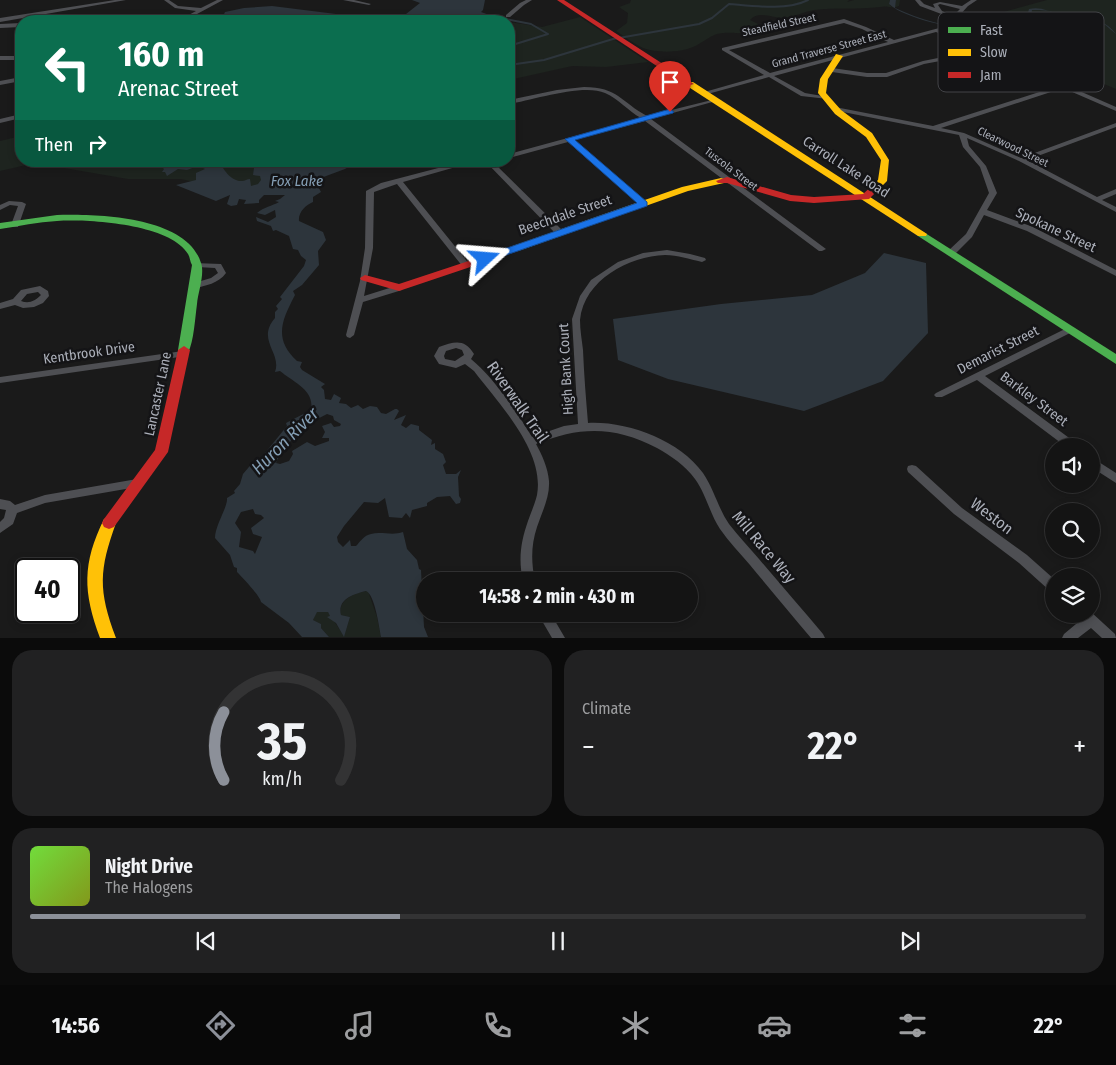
<!DOCTYPE html>
<meta charset="utf-8">
<style>
:root{--surface:#141414;--page:#212122;--text:#f1f3f6;--muted:#9d9ea0;--line:#333334;--accent:#8c9099}
body{margin:0;font-family:"Fira Sans Condensed",sans-serif;background:var(--page);color:var(--text);height:100vh;display:flex;flex-direction:column;font-size:19px;white-space:nowrap}
*{box-sizing:border-box;margin:0}
p{font-size:16px;color:var(--muted)}
.icon{flex:none;width:28px;height:28px;fill:none;stroke:currentColor;stroke-width:2;stroke-linecap:round;stroke-linejoin:round}
.map{position:relative;height:638px;overflow:hidden}
.sheet{display:flex;flex-direction:column;gap:12px;padding:12px;background:#0b0b0b;flex:1}
.sheet>*{flex:none}
.top-card{position:absolute;left:15px;top:15px;width:500px;height:152px;border-radius:20px;box-shadow:0 2px 8px #0003,0 0 0 1px var(--line);background:#0b6e4f;color:#fff;overflow:hidden}
.tools{position:absolute;left:1045px;top:438px;display:grid;gap:10px}
.tools a{display:grid;place-items:center;width:55px;height:55px;border-radius:50%;background:var(--surface);box-shadow:0 2px 8px #0003,0 0 0 1px var(--line);font-size:25px}
.speed{position:absolute;left:15px;top:558px;display:flex;gap:10px;font-size:25px;font-weight:700;text-align:center}
.speed>*{display:grid;place-content:center;width:65px;height:65px;border-radius:50%;background:var(--surface);box-shadow:0 2px 8px #0003,0 0 0 1px var(--line);line-height:1}
.speed .limit{border:2px solid #111;border-radius:8px;background:#fff;color:#111}
.pin{position:absolute;display:grid;place-items:center;width:42px;height:42px;color:#fff;margin:-51px -21px;border-radius:50% 50% 50% 0;rotate:-45deg;box-shadow:0 0 5px #0007}
.pin .icon{rotate:45deg}
.me{position:absolute;width:55px;margin:-28px;rotate:71deg;stroke-linejoin:round;filter:drop-shadow(0 0 4px #0008)}
.turn{display:flex;align-items:center;gap:18px;height:105px;padding:0 20px;font-size:22px}
.turn .icon{width:65px;height:65px;stroke-width:2.5}
.turn b{display:block;font-size:35px;line-height:42px}
.then{display:flex;align-items:center;height:48px;padding:0 20px;background:#0003;gap:10px;font-size:19px}
.big{font-size:38px;font-weight:700;line-height:1.1}
.sheet .tile{flex:1;display:flex;flex-direction:column;justify-content:center;gap:8px;min-width:0;padding:0 18px;border-radius:20px;background:var(--page)}
.sheet .dial{align-items:center;gap:0}
.dial svg{height:130px;overflow:visible;fill:none;stroke:var(--line);stroke-width:7;stroke-linecap:round;text-anchor:middle}
.dial text{fill:var(--text);stroke:none}
.song{display:flex;align-items:center;gap:15px}
.cover{width:60px;height:60px;border-radius:8px;background:linear-gradient(135deg,hsl(100 70% 55%),hsl(70 70% 35%))}
.played{height:5px;border-radius:2px;background:linear-gradient(90deg,var(--accent) 35%,var(--line) 35%)}
.keys{display:flex;justify-content:space-around;direction:ltr}
.heat{display:flex;justify-content:space-between;align-items:center;font-size:28px;direction:ltr}
.sheet .tiles{flex:1;display:grid;gap:12px;grid-template-columns:1fr 1fr}
.tile:last-child{grid-column:span 2}
.trip{position:absolute;left:416px;top:572px;width:282px;height:50px;border-radius:25px;background:var(--surface);box-shadow:0 2px 8px #0003,0 0 0 1px var(--line);font-weight:700;line-height:50px;text-align:center}
.tabs{display:flex;height:80px;justify-content:space-around;align-items:center;background:#080808;color:var(--muted)}
.tabs .icon{width:35px;height:35px}
.tabs .selected{color:var(--accent)}
.tabs b{font-size:22px;color:var(--text)}
.map>svg:first-child{display:block}
.green{fill:#1e241f}
.water{fill:#2d353c;fill-rule:evenodd}
.lines{fill:none;stroke-linecap:round;stroke-linejoin:round}
.stream{stroke:#2d353c;stroke-width:2}
.street{fill:#4e4f53;fill-rule:evenodd}
.fast{fill:#4caf50;fill-rule:evenodd}
.slow{fill:#ffc107;fill-rule:evenodd}
.jam{fill:#c62828;fill-rule:evenodd}
.route{fill:#1a73e8;stroke:#114b97}
.labels{text-anchor:middle;dominant-baseline:central;stroke-width:5;stroke-linejoin:round;paint-order:stroke}
.far-street-label{font-size:11px;fill:#acb0ba;stroke:#141416}
.street-label{font-size:14px;fill:#acb0ba;stroke:#141416}
.water-label{font-size:15px;font-style:italic;fill:#849eb4;stroke:#141416}
.near-street-label{font-size:16px;fill:#acb0ba;stroke:#141416}
.near-water-label{font-size:18px;font-style:italic;fill:#849eb4;stroke:#141416}
.key{fill:#141416;stroke:#424347;stroke-width:1}
.key-label{font-size:14px;fill:#acb0ba}
</style>
<div class="map">
<svg width="1116" height="638" viewBox="0 0 1116 638">
<rect width="100%" height="100%" fill="#1a1a1a"/>
<g class="green">
<path d="M631,0H849L847,2L854,0H890L889,4L892,7L896,3V0H900L899,6C892,9 887,5 880,7C858,10 835,7 814,10C803,12 793,17 783,18C772,18 759,10 750,20L758,24V27C738,38 736,30 717,34C708,37 702,43 693,47C680,53 656,53 643,48C634,44 624,36 616,31L627,23L628,13L619,7L630,3Z"/>
<path d="M1047,0H1116V89L960,24Z"/>
<path d="M580,17L648,62L606,67L572,66L509,80V22L542,27Z"/>
<path d="M21,136V161H306L261,190L235,191L181,179H128L35,163L0,171V141Z"/>
<path d="M368,591L377,617L381,637H329L321,628V624L313,620L316,612H328L344,636L350,617L341,615C337,600 356,592 368,591Z"/>
</g>
<g class="water">
<path d="M412,0H485L483,10L481,12L495,17C484,22 472,13 460,21H221L225,12L244,8L272,6L376,19L406,14L420,3Z"/>
<path d="M890,0H896L895,8C923,21 961,32 993,28C1005,26 1014,21 1026,20L1029,9C1049,5 1059,20 1078,23C1088,25 1094,19 1105,24C1109,26 1114,31 1116,34L1104,24L1095,22C1086,28 1067,24 1057,18C1055,17 1054,14 1052,12C1047,10 1037,10 1032,10L1030,21C1024,22 1016,21 1011,23C1005,26 1000,28 993,29C968,32 908,21 889,4Z"/>
<path d="M165,161H220C222,169 232,182 242,181C245,181 247,179 250,179L251,186L258,184L261,180L260,176L253,175L254,168L263,163L261,161H358L345,169L318,179L316,183L321,192L313,197V202C306,205 298,212 299,221L323,232L326,240L318,251L319,265L302,285L293,291L295,295C282,320 273,339 297,361L302,362L300,367L302,370L325,384L321,387L324,390L325,399L331,400L334,394L341,398L339,403L346,404L351,408L358,405L363,409L370,406L377,407L381,413L386,414L395,409H397L399,411L394,420L406,415L401,425L406,428L411,424L419,426V430L432,440L431,445L435,443V449L443,454L446,462L443,465L446,474H456L461,470L458,477L459,496L461,499L460,503L456,504L450,496L437,497L427,503V506L412,510L410,518L406,513L402,518L389,517L385,498L378,503L364,502L344,526L337,537L338,542L343,547L350,540L351,546H356C360,542 364,535 371,534C381,531 392,536 403,532L407,549L417,560L419,569L421,570L424,627L428,637H381C379,627 375,595 366,591C354,594 337,599 341,615L350,617L344,637L336,623L327,617L330,616L328,612H317L313,620L321,624V628L329,637H302L289,623L261,602C260,596 242,577 237,572V568L234,567L230,555L215,538C215,525 228,507 227,498L235,493L234,491L240,484L243,474L254,461L261,458L287,426L286,423L311,410C315,390 293,382 280,371L275,372C282,353 256,340 275,318V312L278,309L276,306L282,299L280,297L304,266L306,260L301,256L298,250L293,249L289,236L276,230L273,231L271,226L257,221L256,217L268,222L276,217L275,210L265,215L257,213C264,207 272,206 279,202L275,201L280,199L285,195H264L259,200V203L244,204L246,200L239,199L237,205L231,206L227,204L230,195L216,201L176,185L196,180V173L205,169L203,168L195,167L187,170L178,169L167,176L165,172H162L164,169L161,166ZM327,414L333,416L334,420L341,424L340,426L334,427L331,423L322,426L325,432L322,438H329V441L315,446L307,442L292,451L293,454L289,461L280,464L276,463L281,452L304,426ZM253,509L255,514L261,515L264,518L251,528L253,534L262,537L255,554L253,551L239,547L241,532L235,523L241,512Z"/>
<path d="M884,253L926,263L928,333L883,381L804,411L668,379L618,360L613,319L721,304L812,295L865,273Z"/>
</g>
<g class="lines">
<g class="stream">
<path d="M495,17L531,24L548,34L509,46"/>
<path d="M509,65L544,60L613,39L699,24L712,18L729,4C753,6 786,11 808,0"/>
</g>
<g class="street">
<path d="M115,0H126L0,22V18Z"/>
<path d="M164,0H169L178,6L201,8L217,0H223L184,21H178L196,11L175,8Z"/>
<path d="M343,0H354L371,4L369,5Z"/>
<path d="M526,0H532L524,5L510,17H506V15L520,3Z"/>
<path d="M915,0H920L924,4L935,8L933,4L940,2L962,6L971,0H977L968,6L958,17V19L947,29L942,31L1116,107V111L1063,88L941,128L964,133L1021,158L1116,123V127L1027,160L1097,197L1116,189V194L1102,200L1116,207V212L1019,161L967,138L969,146L986,166L997,193L987,210L1033,227L1116,270V276L1027,231L984,215L972,237L954,255H948L947,253L948,251L966,234L989,193L980,167L963,147L959,135L833,110V108L835,107L933,126L1058,86L983,53L924,64L887,77H867L832,72L829,70L832,68L867,73H886L923,61L978,50L936,32L774,76L805,93L828,97V99L801,96L769,77L704,95L701,93L764,75L722,50V48L844,19L866,27L894,40L943,27L952,18L920,6ZM940,4L960,9L954,15L942,11L938,5ZM844,23L862,29L888,42L770,73L729,50Z"/>
<path d="M21,23V27L0,28V24Z"/>
<rect x="0" y="56" width="21" height="4"/>
<path d="M21,77V81L0,85V81Z"/>
<path d="M584,87C618,87 621,102 647,116L716,99V101L651,119L826,249L822,251H819L645,121L574,140L647,202V206H641L568,142L509,158V154L641,118C628,111 619,99 605,93C584,83 532,100 509,104V100L557,90Z"/>
<path d="M21,114V118L0,123V119Z"/>
<path d="M465,161H477L403,182L470,265L466,267H463L397,184L374,192L373,248L364,296L399,285L403,288L402,290L363,302L354,335L350,338L347,337L346,335L360,281L365,248L366,191L381,183Z"/>
<path d="M485,161H492L563,231L564,233L563,235H557Z"/>
<path d="M9,201L22,202L26,204L18,227H12L11,225L18,206L10,205L0,210V205Z"/>
<path d="M667,250L690,254L705,258L706,260L702,262C689,259 678,255 665,255C629,256 584,280 580,320C580,330 582,341 583,350C584,375 586,399 588,423C627,421 679,440 703,473C714,489 718,508 729,524C738,536 749,547 759,559C780,584 802,609 823,634L825,638H811C790,613 770,589 750,565C740,553 729,542 720,529C710,514 706,494 695,479C685,465 671,456 657,448C615,426 580,426 536,444C542,455 548,468 549,481C550,497 542,512 537,527C531,545 531,562 535,581H523C518,559 521,541 528,521C531,512 535,504 537,495C545,451 499,404 474,371L465,364L456,368L439,364L434,356L439,347C454,342 464,338 474,354L471,359C494,378 517,412 532,437L564,426L578,424L572,319L580,296L591,280L618,262L643,253ZM456,348L462,350L464,355L455,361L445,359L444,356L446,351Z"/>
<path d="M194,263L221,264L226,273C218,284 206,285 194,289L191,288L190,286L191,284L211,278L218,273L215,268L197,267L193,265Z"/>
<path d="M40,286L48,291L49,296L43,303L34,307L23,308L15,305L0,309V303L13,299L21,290ZM38,292L41,295C35,301 29,304 21,301L27,294Z"/>
<path d="M1069,327L1073,330L1072,332L985,376L1076,443L1077,446H1065L977,380L942,397H936L934,395L936,393Z"/>
<path d="M183,351L186,352L188,354L186,356L0,383V377Z"/>
<path d="M1091,457L1116,473V483L1091,467Z"/>
<path d="M912,465L916,466L962,508L1027,555L1054,579V592L1050,591L1019,563L954,514L908,472L907,469L908,466Z"/>
<path d="M137,479L141,480L142,483L141,486L137,487L45,503L17,513L13,524L0,533V522L4,518L6,510L0,509V499L10,501L15,505L45,495Z"/>
<path d="M1091,612L1115,634L1116,638H1102L1091,628L1078,638H1062L1064,634L1082,619L1079,614H1091Z"/>
<path d="M538,614H551L565,638H552Z"/>
</g>
<g class="fast">
<path d="M57,215C96,214 187,216 201,263C205,274 198,292 197,304C195,318 194,341 188,353L184,354L178,350L192,265C190,262 190,257 188,254C170,224 89,219 57,221C38,222 19,226 0,229V223Z"/>
<path d="M922,231L1116,354V364L918,236L917,234L918,232Z"/>
</g>
<g class="slow">
<path d="M836,54L843,56L828,79L826,93L841,110L872,133L889,160L887,181L880,188H874L872,186L878,180L881,160L866,137L835,114L818,93L820,79Z"/>
<path d="M687,82H693L927,234L926,236H918L687,86Z"/>
<path d="M721,178L724,179V183L688,191L518,251H510L509,249L510,247L682,187Z"/>
<path d="M109,517L114,519L116,523C99,570 98,590 116,638H100C83,592 82,564 104,519Z"/>
</g>
<g class="jam">
<path d="M557,0H564L694,84L687,86Z"/>
<path d="M727,177L791,195L814,197L863,194L874,184H880L882,186L869,199L814,203L790,201L727,183H718L716,181Z"/>
<path d="M514,246L519,249L518,251L399,291L361,280L360,278L365,275L399,284Z"/>
<path d="M184,346L190,350L168,452L114,527L109,529L104,527L102,523L104,519L155,450L178,350Z"/>
</g>
</g>
<path class="route" d="M670,109L674,112L673,113L575,140L647,202V206L489,261H481L480,259L481,257L637,203L565,139Z"/>
<g class="labels">
<g class="far-street-label">
<text transform="translate(779 25) rotate(-12)">Steadfield Street</text>
<text transform="translate(829 49) rotate(-15)">Grand Traverse Street East</text>
<text transform="translate(1013 147) rotate(26)">Clearwood Street</text>
<text transform="translate(731 169) rotate(37)">Tuscola Street</text>
</g>
<g class="street-label">
<text transform="translate(846 167) rotate(33)">Carroll Lake Road</text>
<text transform="translate(565 215) rotate(-19)">Beechdale Street</text>
<text transform="translate(1056 230) rotate(25)">Spokane Street</text>
<text transform="translate(998 350) rotate(-27)">Demarist Street</text>
<text transform="translate(89 353) rotate(-8)">Kentbrook Drive</text>
<text transform="translate(566 369) rotate(-93)">High Bank Court</text>
<text transform="translate(158 394) rotate(-78)">Lancaster Lane</text>
<text transform="translate(1034 399) rotate(37)">Barkley Street</text>
</g>
<g class="water-label">
<text x="297" y="181">Fox Lake</text>
</g>
<g class="near-street-label">
<text transform="translate(518 402) rotate(55)">Riverwalk Trail</text>
<text transform="translate(992 516) rotate(37)">Weston</text>
<text transform="translate(764 547) rotate(50)">Mill Race Way</text>
</g>
<g class="near-water-label">
<text transform="translate(285 441) rotate(-45)">Huron River</text>
</g>
</g>
<rect x="938" y="12" width="166" height="80" rx="8" class="key"/>
<rect x="948" y="27" width="23" height="6" fill="#4caf50"/>
<rect x="948" y="49" width="23" height="7" fill="#ffc107"/>
<rect x="948" y="72" width="23" height="6" fill="#c62828"/>
<g class="key-label">
<text x="980" y="35">Fast</text>
<text x="980" y="57">Slow</text>
<text x="980" y="80">Jam</text>
</g>
</svg>
<div class="tools">
<a><svg class="icon" aria-label="sound" viewBox="0 0 24 24"><path d="M4 9h4l5-4v14l-5-4H4zM17 9q2 3 0 6"/></svg></a>
<a><svg class="icon" aria-label="search" viewBox="0 0 24 24"><circle cx="10" cy="10" r="6"/><path d="M15 15l6 6"/></svg></a>
<a><svg class="icon" aria-label="layers" viewBox="0 0 24 24"><path d="M12 4l9 5-9 5-9-5zM3 14l9 5 9-5"/></svg></a>
</div>
<div class="speed"><div class="limit">40</div></div>
<div class="pin" style="left:670px;top:112px;background:#d93025"><svg class="icon" aria-label="arrive" viewBox="0 0 24 24"><path d="M6 21V4h12l-3 4 3 4H6"/></svg></div>
<svg class="me" style="left:485px;top:259px" viewBox="-20 -20 40 40"><path d="M0-17L14 15 0 8-14 15z" fill="#1a73e8" stroke="#fff" stroke-width="4"/></svg>
<div class="trip">14:58 · 2 min · 430 m</div>
<div class="top-card">
<div class="turn"><svg class="icon" aria-label="left" viewBox="0 0 24 24"><path d="M17 20v-9H6M10 6l-5 5 5 5"/></svg><div><b>160 m</b>Arenac Street</div></div>
<div class="then">Then<svg class="icon" aria-label="right" viewBox="0 0 24 24"><path d="M7 20v-9h11M14 6l5 5-5 5"/></svg></div>
</div>
</div>
<section class="sheet">
<div class="tiles">
<div class="tile dial"><svg viewBox="0 0 100 80">
<path d="M14 69A42 42 0 1 1 86 69"/>
<path d="M14 69A42 42 0 0 1 14 27" stroke="#8c9099"/>
<text x="50" y="56" font-size="32" font-weight="700">35</text>
<text x="50" y="72" font-size="11">km/h</text>
</svg></div>
<div class="tile"><p>Climate</p>
<div class="heat"><a>−</a><b class="big">22°</b><a>+</a></div>
</div>
<div class="tile">
<div class="song"><i class="cover"></i><div><b>Night Drive</b><p>The Halogens</p></div></div>
<div class="played"></div>
<div class="keys"><svg class="icon" aria-label="previous" viewBox="0 0 24 24"><path d="M18 5L8 12l10 7zM5 5v14"/></svg><svg class="icon" aria-label="pause" viewBox="0 0 24 24"><path d="M8 5v14M16 5v14"/></svg><svg class="icon" aria-label="next" viewBox="0 0 24 24"><path d="M6 5l10 7-10 7zM19 5v14"/></svg></div>
</div>
</div>
</section>
<nav class="tabs">
<b>14:56</b>
<svg class="icon selected" aria-label="directions" viewBox="0 0 24 24"><path d="M12 3l9 9-9 9-9-9zM9 14v-3h6M13 9l2 2-2 2"/></svg>
<svg class="icon" aria-label="music" viewBox="0 0 24 24"><path d="M9 18V5l10-2v13"/><circle cx="6" cy="18" r="3"/><circle cx="16" cy="16" r="3"/></svg>
<svg class="icon" aria-label="phone" viewBox="0 0 24 24"><path d="M5 4h4l2 5-3 2q2 4 5 5l2-3 5 2v4C11 20 4 13 5 4z"/></svg>
<svg class="icon" aria-label="climate" viewBox="0 0 24 24"><path d="M12 3v18M4 7l16 10M4 17L20 7"/></svg>
<svg class="icon" aria-label="car" viewBox="0 0 24 24"><path d="M5 17H2v-5l4-1 3-4h7l3 4 3 1v5h-3M9 17h6M6 11h13"/><circle cx="7" cy="17" r="2"/><circle cx="17" cy="17" r="2"/></svg>
<svg class="icon" aria-label="filters" viewBox="0 0 24 24"><path d="M4 7h16M4 17h16"/><circle cx="9" cy="7" r="2"/><circle cx="15" cy="17" r="2"/></svg>
<b>22°</b>
</nav>
